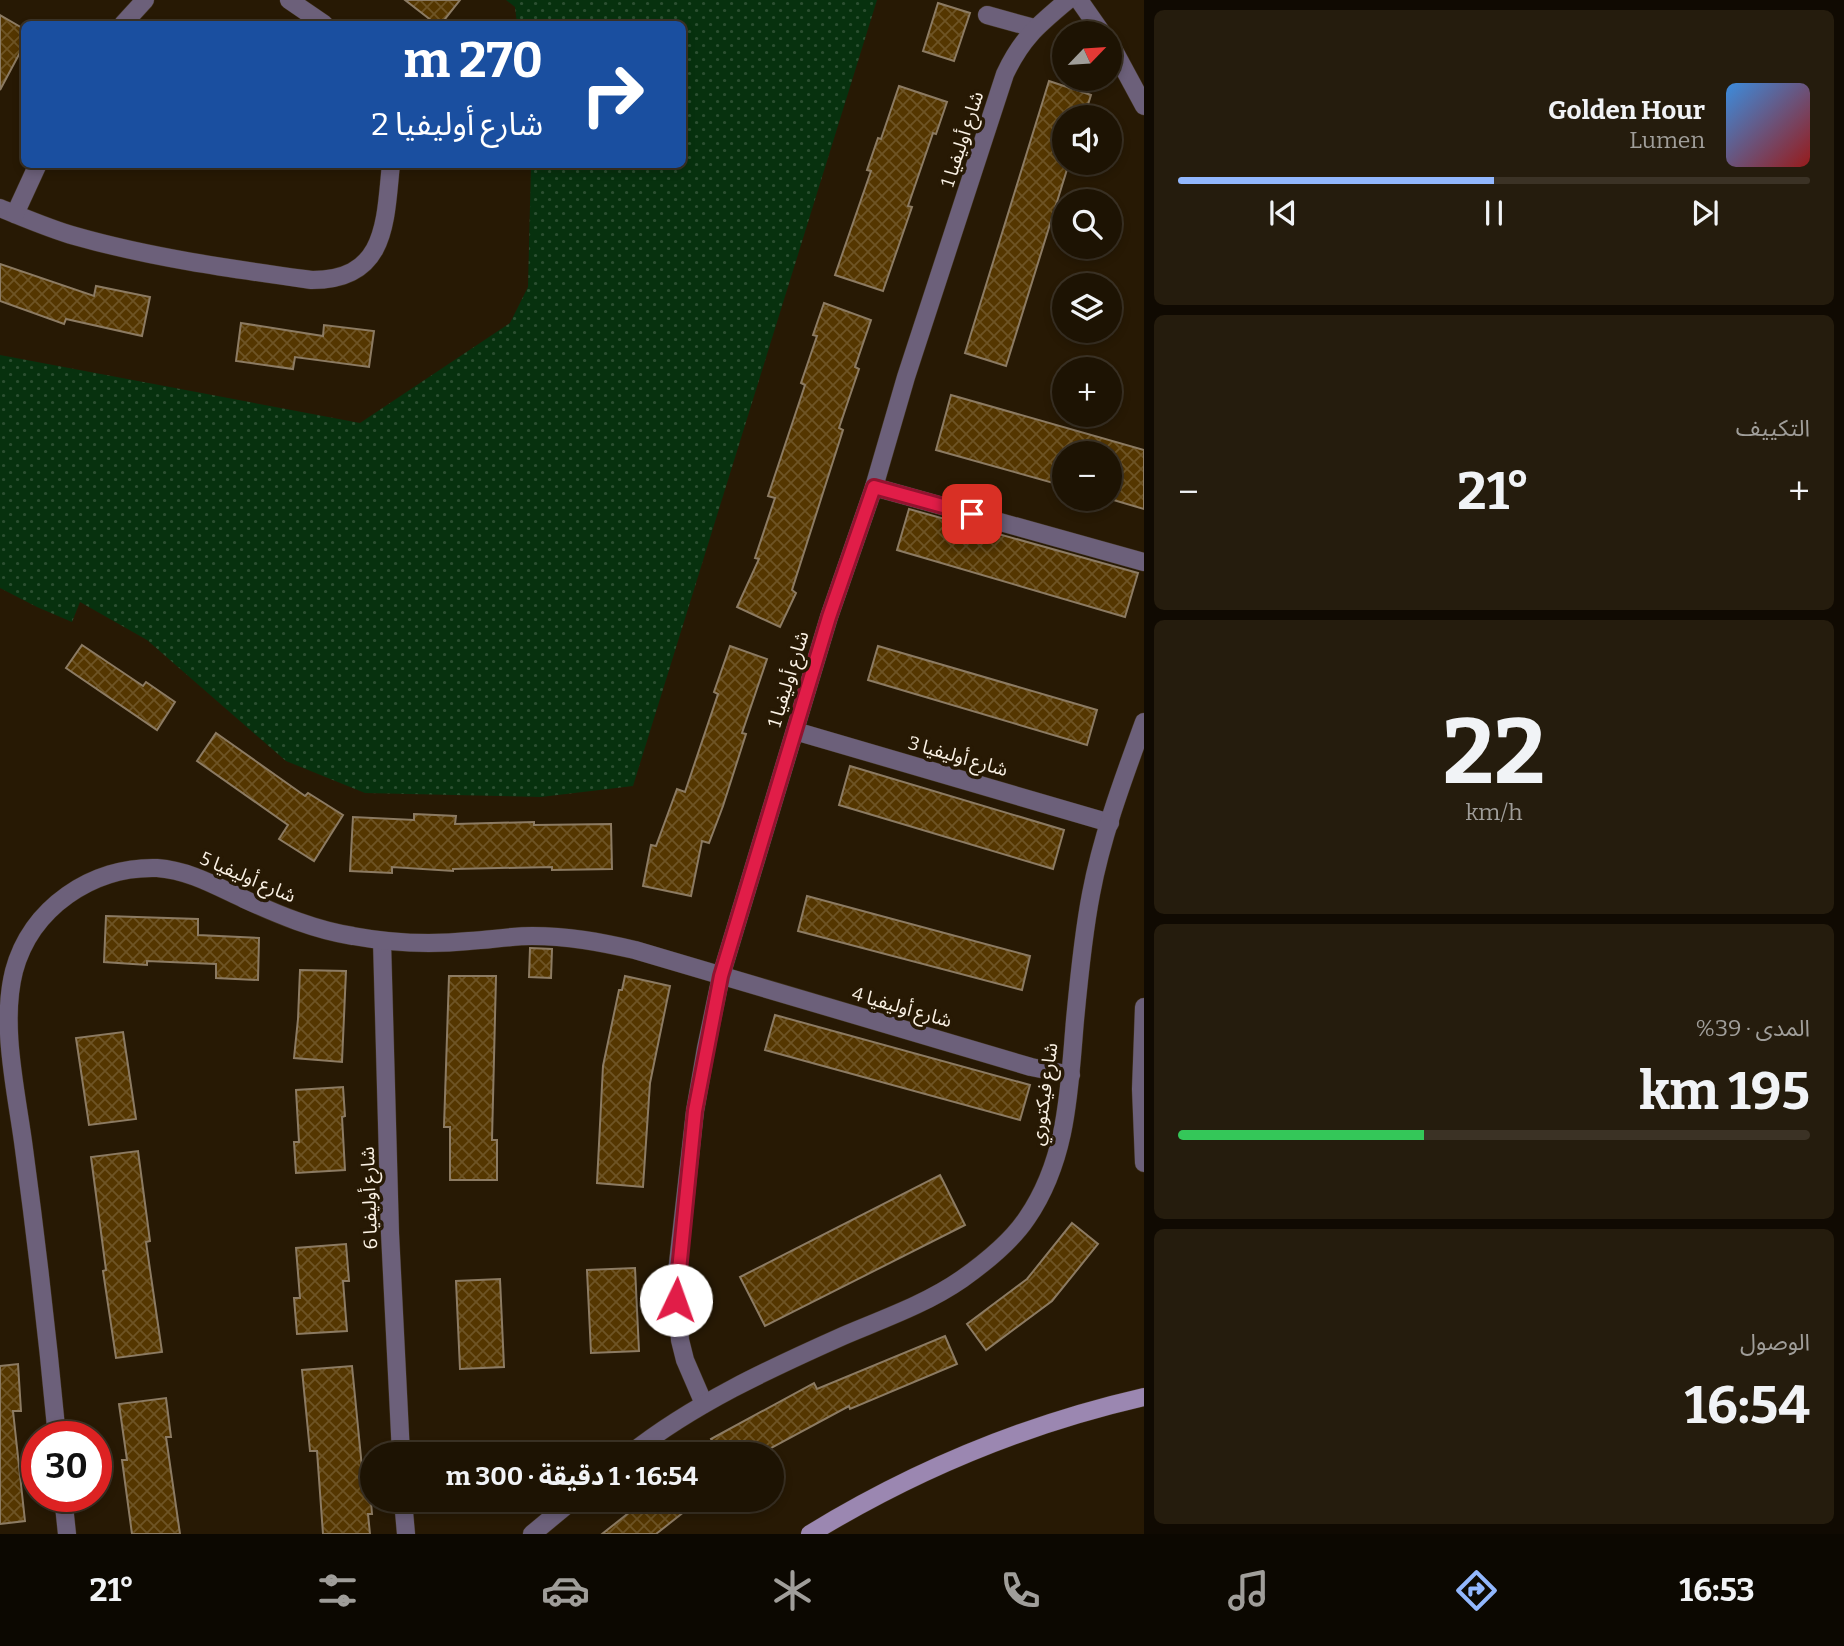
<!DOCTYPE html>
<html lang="ar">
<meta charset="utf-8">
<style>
:root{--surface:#1d1303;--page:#251c0d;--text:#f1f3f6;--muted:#a09e9a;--line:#3b3225;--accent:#92b7fd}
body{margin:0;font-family:Bitter,"Noto Sans Arabic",serif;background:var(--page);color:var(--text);direction:rtl;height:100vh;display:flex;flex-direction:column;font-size:26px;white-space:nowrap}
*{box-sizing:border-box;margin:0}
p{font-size:23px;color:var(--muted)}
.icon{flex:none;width:38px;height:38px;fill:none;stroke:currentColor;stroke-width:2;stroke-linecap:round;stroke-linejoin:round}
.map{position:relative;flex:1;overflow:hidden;direction:ltr}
.side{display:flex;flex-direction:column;gap:10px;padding:10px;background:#100a02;width:700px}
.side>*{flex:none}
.top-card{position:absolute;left:21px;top:21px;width:665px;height:147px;border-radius:10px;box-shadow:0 4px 10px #0003,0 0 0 2px var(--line);direction:rtl;background:#1a4fa0;color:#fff;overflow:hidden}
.needle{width:46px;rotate:65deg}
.tools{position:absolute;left:1052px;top:21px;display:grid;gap:14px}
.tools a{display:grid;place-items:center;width:70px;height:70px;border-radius:50%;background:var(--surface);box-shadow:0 4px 10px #0003,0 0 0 2px var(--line);font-size:35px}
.speed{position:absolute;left:21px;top:1421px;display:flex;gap:14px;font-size:35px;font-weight:700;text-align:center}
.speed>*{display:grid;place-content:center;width:91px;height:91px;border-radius:50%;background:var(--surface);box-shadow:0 4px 10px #0003,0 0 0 2px var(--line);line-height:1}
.speed .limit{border:10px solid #d22;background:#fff;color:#111}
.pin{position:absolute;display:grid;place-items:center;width:60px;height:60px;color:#fff;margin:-30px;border-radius:14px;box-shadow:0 4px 10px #0006}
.me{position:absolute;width:77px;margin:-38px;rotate:3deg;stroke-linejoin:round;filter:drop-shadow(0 0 5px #0008)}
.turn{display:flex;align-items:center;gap:24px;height:147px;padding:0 28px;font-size:32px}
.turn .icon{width:91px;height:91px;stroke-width:2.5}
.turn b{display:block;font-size:49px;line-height:60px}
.big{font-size:52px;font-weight:700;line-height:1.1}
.side .widget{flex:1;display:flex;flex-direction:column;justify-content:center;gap:10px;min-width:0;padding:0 24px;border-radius:10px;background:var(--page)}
.side .dial{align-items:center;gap:0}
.dial b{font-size:91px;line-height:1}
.song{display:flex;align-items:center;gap:21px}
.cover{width:84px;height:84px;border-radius:10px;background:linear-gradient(135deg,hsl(210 70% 55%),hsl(0 70% 35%))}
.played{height:7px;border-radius:4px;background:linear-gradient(90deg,var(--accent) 50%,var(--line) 50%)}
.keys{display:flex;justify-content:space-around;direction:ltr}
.heat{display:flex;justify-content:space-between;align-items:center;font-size:38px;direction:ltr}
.charge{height:10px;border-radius:5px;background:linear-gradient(90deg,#34c759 39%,var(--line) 0)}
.trip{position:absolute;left:360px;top:1442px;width:424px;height:70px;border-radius:35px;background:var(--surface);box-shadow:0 4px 10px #0003,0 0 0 2px var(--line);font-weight:700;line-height:70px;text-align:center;direction:rtl}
.tab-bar{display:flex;height:112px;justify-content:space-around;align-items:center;background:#0c0801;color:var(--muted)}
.tab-bar .icon{width:49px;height:49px}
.tab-bar .active{color:var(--accent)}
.tab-bar b{font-size:32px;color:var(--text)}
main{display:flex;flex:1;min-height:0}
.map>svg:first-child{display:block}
.grass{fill:url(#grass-dots)}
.building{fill:url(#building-cross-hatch);stroke:#8c7b63;stroke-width:2}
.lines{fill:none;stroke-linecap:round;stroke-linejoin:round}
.minor-casing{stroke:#40331f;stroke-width:19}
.secondary-casing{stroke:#40331f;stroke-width:19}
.minor{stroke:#6c607a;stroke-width:18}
.secondary{stroke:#9b87b1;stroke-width:18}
.route-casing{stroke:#92132f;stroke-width:18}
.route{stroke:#e11d48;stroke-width:12}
.labels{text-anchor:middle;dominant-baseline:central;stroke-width:7;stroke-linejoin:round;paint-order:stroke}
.street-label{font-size:19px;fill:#faf1e4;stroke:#271904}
</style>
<main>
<section class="side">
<div class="widget">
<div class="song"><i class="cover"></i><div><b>Golden Hour</b><p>Lumen</p></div></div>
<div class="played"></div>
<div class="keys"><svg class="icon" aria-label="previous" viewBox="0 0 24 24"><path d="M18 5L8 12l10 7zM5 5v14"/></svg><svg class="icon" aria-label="pause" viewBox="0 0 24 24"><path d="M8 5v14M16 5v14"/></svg><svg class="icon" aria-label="next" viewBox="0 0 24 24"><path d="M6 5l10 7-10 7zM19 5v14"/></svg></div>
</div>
<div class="widget"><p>التكييف</p>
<div class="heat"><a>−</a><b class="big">21°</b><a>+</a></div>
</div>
<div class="widget dial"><b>22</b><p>km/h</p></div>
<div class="widget"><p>المدى · 39%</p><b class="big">195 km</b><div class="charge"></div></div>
<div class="widget"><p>الوصول</p><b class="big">16:54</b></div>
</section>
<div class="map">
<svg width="1144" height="1534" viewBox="0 0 1144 1534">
<defs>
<pattern id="grass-dots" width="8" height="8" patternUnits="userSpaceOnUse" patternTransform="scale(1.75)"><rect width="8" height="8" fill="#07310e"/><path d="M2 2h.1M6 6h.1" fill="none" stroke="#2c4f31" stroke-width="1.8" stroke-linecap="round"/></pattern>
<pattern id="building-cross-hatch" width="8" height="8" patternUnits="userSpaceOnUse" patternTransform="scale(1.75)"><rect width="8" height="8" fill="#543600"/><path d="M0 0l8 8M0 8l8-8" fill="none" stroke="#6e5425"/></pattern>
</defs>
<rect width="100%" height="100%" fill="#271904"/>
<path class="grass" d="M506,0H877L633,786L541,797L365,793L286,761L147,640L80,602L72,622L37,607L0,588V355L360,423L510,323L528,287L531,165L682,164V24H517L515,7Z"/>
<g class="building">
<path d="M405,0H460L441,24H436Z"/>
<path d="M938,3L970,13L954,61L923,51Z"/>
<path d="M0,15L24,29V45L0,90Z"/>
<path d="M1049,81L1091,95L1084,117H1064V163H1069L1006,366L965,353Z"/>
<path d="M899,86L947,102L936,134L933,133L908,206L912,207L883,291L835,275L871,171L867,170L878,138L881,139Z"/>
<path d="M0,264L94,296L96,286L150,297L142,336L66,319L64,324L0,301Z"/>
<path d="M824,303L871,320L855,367L859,369L839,428L843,430L792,590L796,593L780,627L737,607L759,559L755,558L775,498L768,496L805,385L801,383L817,336L813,335Z"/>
<path d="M241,323L323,336L324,325L374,331L369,367L295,357L293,369L236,361Z"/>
<path d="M951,395L1144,450V509L1110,499V453H1064V486L936,450Z"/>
<path d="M909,509L1138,573L1125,617L897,550Z"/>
<path d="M82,645L143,686L146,682L175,702L157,730L66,668Z"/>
<path d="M730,646L767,659L742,733L746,734L723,806L709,843L702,841L691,896L643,886L651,845L656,846L677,789L685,792L718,694L714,692Z"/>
<path d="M878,646L1097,710L1087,745L868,680Z"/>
<path d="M216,733L305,796L308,793L343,815L314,861L279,839L288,825L197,761Z"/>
<path d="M850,766L1064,830L1053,869L839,805Z"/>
<path d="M414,814L456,816L455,824L534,822V825L611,824L612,869L552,870V867L453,869V871L392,867V873L350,871L353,817L414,820Z"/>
<path d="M807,896L1030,956L1022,990L798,931Z"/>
<path d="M106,916L198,919V935L259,938L258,980L216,978V964L147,961V965L104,962Z"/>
<path d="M530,948L552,949L551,978L529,977Z"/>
<path d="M300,970L346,971L342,1062L294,1058L298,1019Z"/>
<path d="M449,976H496L492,1140H497V1180H450V1127H444Z"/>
<path d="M625,976L670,986L650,1083L643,1187L597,1183L603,1066L619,990H622Z"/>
<path d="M775,1015L1030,1085L1020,1120L765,1050Z"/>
<path d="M123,1032L136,1119L89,1125L76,1038Z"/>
<path d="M343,1087L345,1116L342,1117L345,1170L296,1173L294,1142H299L296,1090Z"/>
<path d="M138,1151L150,1241L146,1242L162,1352L116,1358L103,1271L106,1270L91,1157Z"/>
<path d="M940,1175L965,1225L765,1326L740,1277Z"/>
<path d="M1072,1223L1098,1244L1052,1301L986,1350L967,1324L1027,1279Z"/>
<path d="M346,1244L349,1281H343L347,1331L297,1334L294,1298H300L296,1248Z"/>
<path d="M635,1268L639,1351L591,1353L587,1270Z"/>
<path d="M500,1279L504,1367L460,1369L456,1281Z"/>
<path d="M945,1336L957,1364L850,1409L849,1406L760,1454H719L711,1439L814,1383L817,1389Z"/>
<path d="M18,1364L21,1411H13L25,1521L0,1524V1366Z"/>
<path d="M352,1366L363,1478H369L372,1514H368L370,1534H323L317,1451H310L302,1370Z"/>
<path d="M166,1398L171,1437H166L180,1534H132L122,1460H127L119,1404Z"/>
<path d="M645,1500H699L656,1534H602Z"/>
</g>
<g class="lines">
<g class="minor-casing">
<g id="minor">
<path d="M289,0L324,24"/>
<path d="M1079,0L1102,33"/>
<path d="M987,15L1034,28"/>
<path d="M123,24L145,0"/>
<path d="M1110,43L1144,106"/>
<path d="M0,208C25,218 50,229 75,236C152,258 233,269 312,280C387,280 385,222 391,164"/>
<path d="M15,214L38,164"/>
<path d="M874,487L1144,562"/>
<path d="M795,731L1110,823"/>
<path d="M382,941L390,1233L401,1454"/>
<path d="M1144,1007L1141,1089L1144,1163"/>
<path d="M704,1404L685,1360L680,1340L676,1281L695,1111L706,1048L721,976L829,617L874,487L906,377L1005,74C1022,38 1038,25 1068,0"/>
<path d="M57,1437C48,1341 37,1245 24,1149C17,1094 0,1026 14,971C31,908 92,866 157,868C188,870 216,886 244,899C279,915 315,930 353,936C391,943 430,945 469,941C490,940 511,936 532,936C568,936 600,942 635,950L1031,1067L1071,1075"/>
<path d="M630,1454C693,1404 769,1369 843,1336C883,1319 926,1304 962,1279C986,1262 1011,1242 1027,1218C1068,1158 1069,1089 1075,1020C1079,978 1083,935 1091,894C1102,835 1124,777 1144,722"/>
<path d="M63,1496L67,1534"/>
<path d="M403,1500L406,1534"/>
<path d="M532,1534L573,1500"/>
</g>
</g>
<g class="secondary-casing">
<path id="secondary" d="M810,1534C913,1471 1026,1424 1144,1397"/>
</g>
<use href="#minor" class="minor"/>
<use href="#secondary" class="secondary"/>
</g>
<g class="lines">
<g class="route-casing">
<path id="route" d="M676,1300L695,1111L721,976L829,617L874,487L972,514"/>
</g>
<use href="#route" class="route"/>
</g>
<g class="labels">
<g class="street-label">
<text transform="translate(962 139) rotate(-72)">شارع أوليفيا 1</text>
<text transform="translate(788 679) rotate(-73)">شارع أوليفيا 1</text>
<text transform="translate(958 756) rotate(16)">شارع أوليفيا 3</text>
<text transform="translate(248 877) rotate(23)">شارع أوليفيا 5</text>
<text transform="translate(902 1007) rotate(16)">شارع أوليفيا 4</text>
<text transform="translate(1044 1094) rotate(-82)">شارع فيكتوري</text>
<text transform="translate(369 1198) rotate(-92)">شارع أوليفيا 6</text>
</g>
</g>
</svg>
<div class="tools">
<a><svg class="needle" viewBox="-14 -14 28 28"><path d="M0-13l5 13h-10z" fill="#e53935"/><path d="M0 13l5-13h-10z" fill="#a09e9a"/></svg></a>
<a><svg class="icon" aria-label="sound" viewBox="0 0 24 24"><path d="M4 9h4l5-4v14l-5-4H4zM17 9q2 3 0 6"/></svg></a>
<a><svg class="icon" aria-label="search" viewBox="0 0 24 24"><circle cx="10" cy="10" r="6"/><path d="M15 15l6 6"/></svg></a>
<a><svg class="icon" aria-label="layers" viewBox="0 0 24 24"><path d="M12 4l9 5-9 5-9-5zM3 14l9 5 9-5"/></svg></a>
<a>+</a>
<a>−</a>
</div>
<div class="speed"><div class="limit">30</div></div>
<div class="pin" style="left:972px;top:514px;background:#d93025"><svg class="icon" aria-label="arrive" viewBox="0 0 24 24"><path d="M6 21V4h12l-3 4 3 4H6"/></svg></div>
<svg class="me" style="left:676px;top:1300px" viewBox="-20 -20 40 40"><circle r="19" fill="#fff"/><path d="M0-13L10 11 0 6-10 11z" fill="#e11d48"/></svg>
<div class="trip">16:54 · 1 دقيقة · 300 m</div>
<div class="top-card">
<div class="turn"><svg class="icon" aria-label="right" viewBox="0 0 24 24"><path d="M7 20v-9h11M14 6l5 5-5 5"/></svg><div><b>270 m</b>شارع أوليفيا 2</div></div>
</div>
</div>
</main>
<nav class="tab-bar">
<b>16:53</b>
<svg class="icon active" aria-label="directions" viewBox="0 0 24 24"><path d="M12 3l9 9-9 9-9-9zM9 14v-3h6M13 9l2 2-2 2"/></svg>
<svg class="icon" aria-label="music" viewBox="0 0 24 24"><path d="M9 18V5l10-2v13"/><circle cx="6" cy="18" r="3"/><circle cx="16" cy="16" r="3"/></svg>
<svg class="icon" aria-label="phone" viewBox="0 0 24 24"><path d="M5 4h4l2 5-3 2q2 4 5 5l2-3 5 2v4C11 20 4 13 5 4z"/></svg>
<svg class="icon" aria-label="climate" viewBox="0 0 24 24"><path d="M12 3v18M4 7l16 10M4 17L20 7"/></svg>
<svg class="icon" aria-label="car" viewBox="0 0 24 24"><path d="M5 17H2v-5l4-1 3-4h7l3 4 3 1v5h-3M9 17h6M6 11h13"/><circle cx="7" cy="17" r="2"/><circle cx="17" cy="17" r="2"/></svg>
<svg class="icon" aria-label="filters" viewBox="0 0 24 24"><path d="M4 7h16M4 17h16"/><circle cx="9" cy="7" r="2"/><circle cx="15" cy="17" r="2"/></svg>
<b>21°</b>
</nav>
